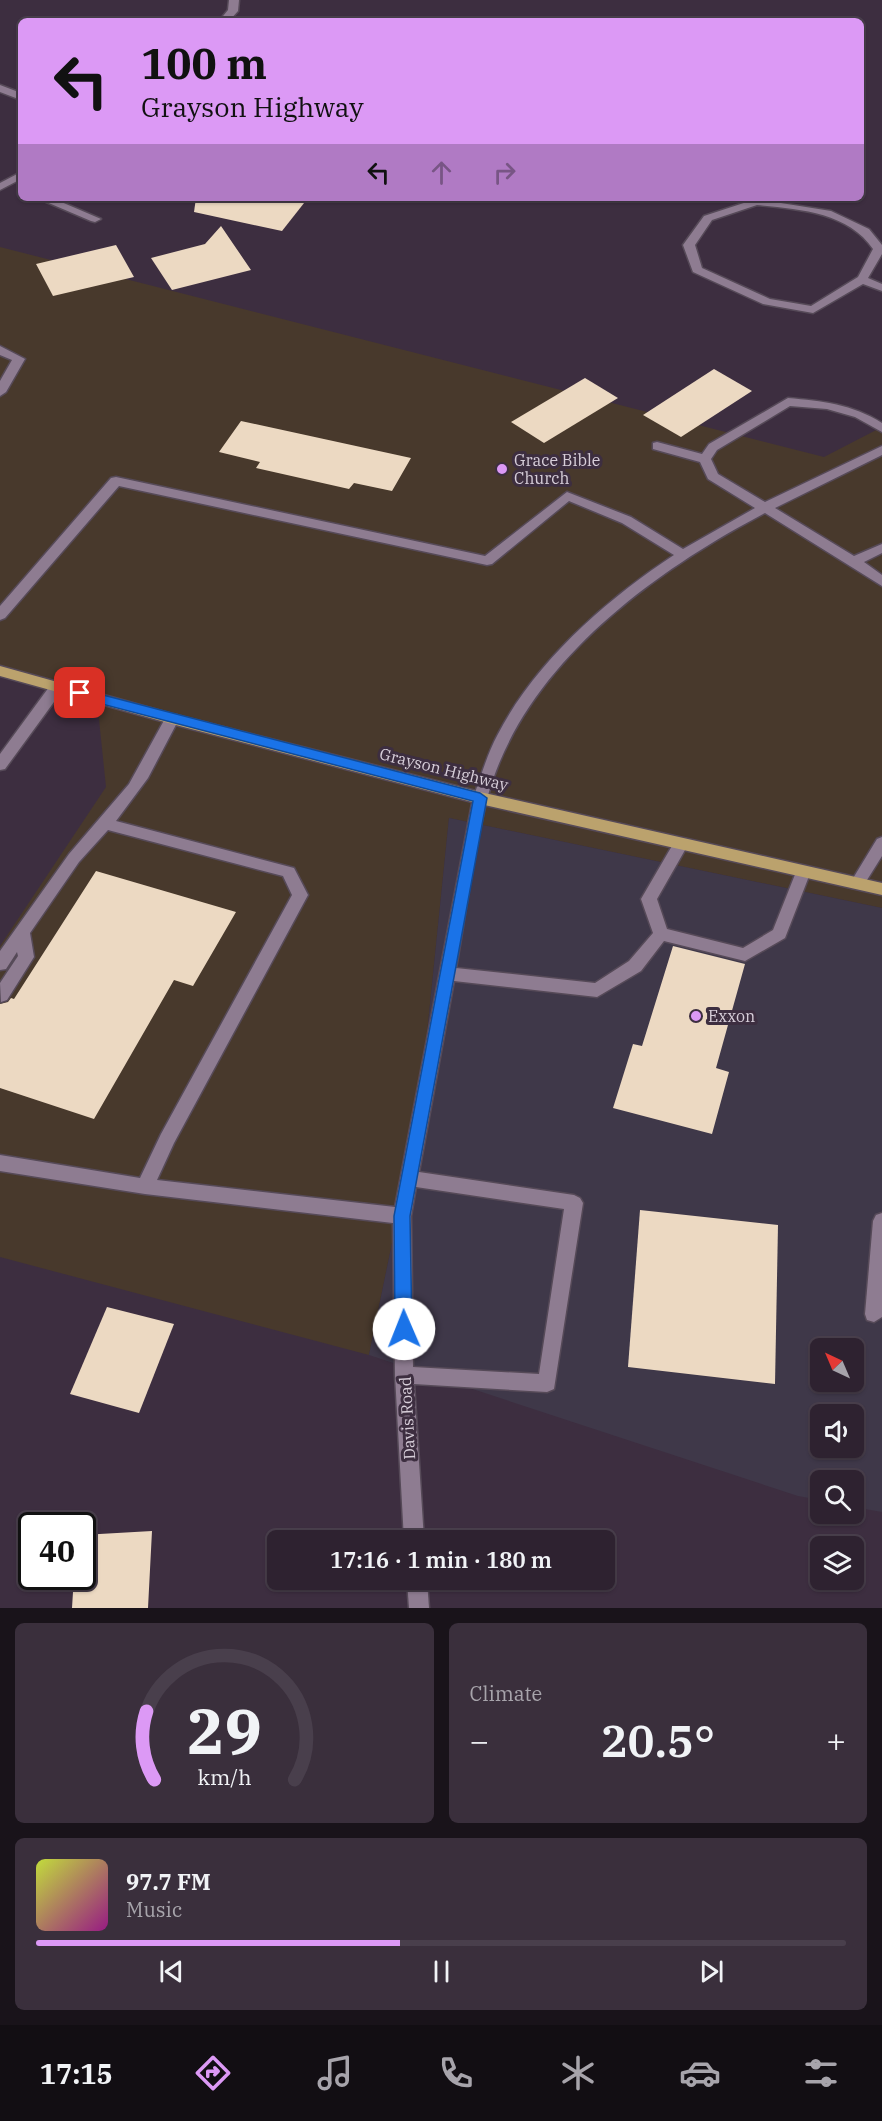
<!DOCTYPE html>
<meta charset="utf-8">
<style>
:root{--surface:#2e2230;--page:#3a2f3c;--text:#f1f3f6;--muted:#a7a4ab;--line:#493f4c;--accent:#dc99f5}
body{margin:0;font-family:"IBM Plex Serif",serif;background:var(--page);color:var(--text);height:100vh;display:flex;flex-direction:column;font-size:22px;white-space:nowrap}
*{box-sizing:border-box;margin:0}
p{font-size:20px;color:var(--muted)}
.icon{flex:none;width:33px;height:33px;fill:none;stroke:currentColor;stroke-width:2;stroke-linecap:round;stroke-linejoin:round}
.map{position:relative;height:1608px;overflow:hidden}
.drawer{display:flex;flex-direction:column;gap:15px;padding:15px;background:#19131a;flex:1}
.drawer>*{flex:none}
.hud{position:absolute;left:18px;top:18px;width:846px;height:183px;border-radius:9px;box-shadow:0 2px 4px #0004,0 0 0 2px var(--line);background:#dc99f5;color:#111;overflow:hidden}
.needle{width:39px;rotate:316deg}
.tools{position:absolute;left:810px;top:1338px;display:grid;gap:12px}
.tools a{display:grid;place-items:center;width:54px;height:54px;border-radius:9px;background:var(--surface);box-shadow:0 2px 4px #0004,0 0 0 2px var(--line);font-size:30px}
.speed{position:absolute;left:18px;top:1512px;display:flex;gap:12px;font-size:30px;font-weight:700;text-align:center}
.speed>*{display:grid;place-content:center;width:78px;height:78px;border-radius:50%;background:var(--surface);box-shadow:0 2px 4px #0004,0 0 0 2px var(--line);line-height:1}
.speed .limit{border:3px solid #111;border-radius:9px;background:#fff;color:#111}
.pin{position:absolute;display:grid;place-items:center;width:51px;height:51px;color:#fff;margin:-26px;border-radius:12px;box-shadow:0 3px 9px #0006}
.me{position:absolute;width:66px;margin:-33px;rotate:359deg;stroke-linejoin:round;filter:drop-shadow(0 0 4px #0008)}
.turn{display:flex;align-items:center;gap:21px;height:126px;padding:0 24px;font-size:27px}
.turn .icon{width:78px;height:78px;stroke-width:2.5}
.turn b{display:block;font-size:42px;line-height:51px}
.lanes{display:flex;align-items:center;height:57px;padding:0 24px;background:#0003;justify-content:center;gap:30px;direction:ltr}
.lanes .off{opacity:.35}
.big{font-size:45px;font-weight:600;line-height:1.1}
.drawer .widget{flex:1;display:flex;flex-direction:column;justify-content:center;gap:9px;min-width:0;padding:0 21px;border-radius:9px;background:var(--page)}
.drawer .dial{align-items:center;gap:0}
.dial svg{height:156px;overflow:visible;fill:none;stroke:var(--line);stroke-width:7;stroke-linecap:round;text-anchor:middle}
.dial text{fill:var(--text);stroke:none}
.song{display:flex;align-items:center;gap:18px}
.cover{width:72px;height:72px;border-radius:9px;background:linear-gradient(135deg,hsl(70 70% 55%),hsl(310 70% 35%))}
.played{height:6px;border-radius:3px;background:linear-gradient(90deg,var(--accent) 45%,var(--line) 45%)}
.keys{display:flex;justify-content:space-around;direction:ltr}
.heat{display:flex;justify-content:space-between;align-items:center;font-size:33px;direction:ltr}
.drawer .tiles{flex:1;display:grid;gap:15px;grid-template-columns:1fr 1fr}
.widget:last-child{grid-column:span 2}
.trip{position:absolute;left:267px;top:1530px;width:348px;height:60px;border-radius:9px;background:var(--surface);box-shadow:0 2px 4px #0004,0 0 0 2px var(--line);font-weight:600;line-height:60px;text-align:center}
.dock{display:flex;height:96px;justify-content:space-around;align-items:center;background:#120e13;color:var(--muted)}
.dock .icon{width:42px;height:42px}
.dock .current{color:var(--accent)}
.dock b{font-size:27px;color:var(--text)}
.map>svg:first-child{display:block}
.commercial{fill:#48392c}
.industrial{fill:#3f3849;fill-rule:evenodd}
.building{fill:#ecd9c2}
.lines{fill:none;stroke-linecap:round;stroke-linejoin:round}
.minor-casing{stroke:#564a58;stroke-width:3}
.major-casing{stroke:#564a58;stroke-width:3}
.minor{fill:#8e7c91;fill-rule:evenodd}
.major{fill:#bba26d;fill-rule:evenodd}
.route{fill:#1a73e8;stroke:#114b97;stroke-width:1.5}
.poi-dot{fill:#dc99f5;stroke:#3d2e40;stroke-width:2}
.labels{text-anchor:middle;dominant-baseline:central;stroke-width:6;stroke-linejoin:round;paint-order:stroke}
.poi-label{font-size:16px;fill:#d7ced9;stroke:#3d2e40;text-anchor:start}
.street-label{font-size:16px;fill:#d7ced9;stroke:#3d2e40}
</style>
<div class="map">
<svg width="882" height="1608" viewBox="0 0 882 1608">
<rect width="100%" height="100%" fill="#3d2e40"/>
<path class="commercial" d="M0,247L824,457L882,427V908L449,818L419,1112L369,1355L0,1257V946L106,787L98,710L0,674Z"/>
<path class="industrial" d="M449,818L882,908V1512L854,1507V1480H820V1500L798,1496L369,1355L419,1112ZM820,1348H854V1382H820ZM820,1414H854V1448H820Z"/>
<g class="building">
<path d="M196,198H308L282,231L194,212Z"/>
<path d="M221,226L251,270L172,290L151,258L205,244Z"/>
<path d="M116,245L134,277L53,296L36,264Z"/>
<path d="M714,369L752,391L681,437L643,415Z"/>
<path d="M585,378L618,398L544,443L511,422Z"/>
<path d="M241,421L411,458L392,491L354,483L349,489L256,468L260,462L219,452Z"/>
<path d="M96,871L236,912L193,986L174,980L94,1119L0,1088V1004L8,1002L11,998L14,999Z"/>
<path d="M673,946L745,964L716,1068L729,1072L712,1134L613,1108L633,1044L642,1046Z"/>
<path d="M640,1210L778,1225L775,1384L628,1367Z"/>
<path d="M107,1307L174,1324L139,1413L70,1394Z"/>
<path d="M152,1531L148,1608H72L74,1576H82V1535Z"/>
</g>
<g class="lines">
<g class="minor-casing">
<g id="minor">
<path d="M229,0H239L238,11L229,21H219L228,10Z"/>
<path d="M0,85L21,93V100L0,92Z"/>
<path d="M21,172V179L0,190V183Z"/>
<path d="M37,198H52L101,219L95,222L91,221Z"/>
<path d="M756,199L831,211L869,229L882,245V254L868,278L882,284V291L863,284L813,313L763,304L693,272L683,245L704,216ZM757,205C798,209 848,212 873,249L858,277L811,306L770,299L702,268L695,245L712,220Z"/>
<path d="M0,346L25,359L6,392L0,396V381L12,360L0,355Z"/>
<path d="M788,398C822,401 852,404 882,423V432L855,417L827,409L790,406L717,450L711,459L718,474L765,502L882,446V455L775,508L854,556L882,544V553L864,562L882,575V586L765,513C651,573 522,667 487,799C473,852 466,913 456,968L595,983L629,961L653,933L641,899L676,839H686L689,843L657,899L667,929L743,948L773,930L798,867H808L811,871L785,938L745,961L664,941L641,971L597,997L454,981L419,1172L574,1195L580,1198L583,1203L554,1389L547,1392L414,1384L424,1540H404L395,1375L393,1223L145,1194L0,1171V1155L140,1178L161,1134L292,895L283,876L108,830L79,862L30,933L34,957L7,1000L1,1002L0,983L18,956L17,952L6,969L0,970V951L69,854L129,784L167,715H177L179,719L148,778L116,821L294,868L308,895L174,1143L157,1180L395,1207L473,798C481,777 487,754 498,734C536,661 607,599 674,555L622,523L569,501L492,564L487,565L119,486L5,618L0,620V606L111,478L116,477L485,556L567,492L631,517L683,549L755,508L708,479L700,462L653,449V443L657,442L702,454L709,444ZM416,1187L564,1209L539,1374L413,1367L411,1216Z"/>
<path d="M57,682L62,683L64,687L62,691L5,769L0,770V754L52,683Z"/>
<path d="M882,837V856L862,888H852L849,884L852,880L877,839Z"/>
<path d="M882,1213V1317L874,1322L867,1320L865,1314L873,1221L876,1215Z"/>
<path d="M407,1580H427L429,1608H409Z"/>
</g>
</g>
<g class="major-casing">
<path id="major" d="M0,666L172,714L480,792L882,883V895L480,804L172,724L0,676Z"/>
</g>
<use href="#minor" class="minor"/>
<use href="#major" class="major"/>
</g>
<path class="route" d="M80,689L480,793L487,798L410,1216L412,1329L409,1335L404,1337L398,1335L395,1329L394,1216L473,801L75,697V690Z"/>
<g class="poi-dot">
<circle cx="502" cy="469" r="6"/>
<circle cx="696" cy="1016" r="6"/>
</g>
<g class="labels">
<g class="poi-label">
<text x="514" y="460">Grace Bible<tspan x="514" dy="18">Church</tspan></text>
<text x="708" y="1016">Exxon</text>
</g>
<g class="street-label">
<text transform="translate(444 769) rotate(14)">Grayson Highway</text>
<text transform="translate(407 1418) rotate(-93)">Davis Road</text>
</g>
</g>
</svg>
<div class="tools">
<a><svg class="needle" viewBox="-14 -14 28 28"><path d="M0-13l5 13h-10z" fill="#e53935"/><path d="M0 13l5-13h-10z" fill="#a7a4ab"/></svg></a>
<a><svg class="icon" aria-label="sound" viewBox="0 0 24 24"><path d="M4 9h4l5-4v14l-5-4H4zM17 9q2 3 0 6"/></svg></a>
<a><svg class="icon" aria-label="search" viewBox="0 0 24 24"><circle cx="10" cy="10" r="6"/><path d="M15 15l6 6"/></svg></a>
<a><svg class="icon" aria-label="layers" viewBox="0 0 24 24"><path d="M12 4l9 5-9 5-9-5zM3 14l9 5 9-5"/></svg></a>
</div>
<div class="speed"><div class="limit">40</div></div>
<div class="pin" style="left:80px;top:693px;background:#d93025"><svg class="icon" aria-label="arrive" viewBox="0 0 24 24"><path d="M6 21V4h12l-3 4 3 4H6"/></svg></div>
<svg class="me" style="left:404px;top:1329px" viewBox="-20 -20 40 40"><circle r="19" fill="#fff"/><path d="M0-13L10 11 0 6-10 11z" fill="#1a73e8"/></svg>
<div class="trip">17:16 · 1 min · 180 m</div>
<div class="hud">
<div class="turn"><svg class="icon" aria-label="left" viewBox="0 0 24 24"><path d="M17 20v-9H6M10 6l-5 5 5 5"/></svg><div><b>100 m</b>Grayson Highway</div></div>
<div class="lanes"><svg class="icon" aria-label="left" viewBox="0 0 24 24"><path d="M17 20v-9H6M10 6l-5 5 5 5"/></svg><svg class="icon off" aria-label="ahead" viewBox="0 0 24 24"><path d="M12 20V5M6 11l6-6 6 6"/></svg><svg class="icon off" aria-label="right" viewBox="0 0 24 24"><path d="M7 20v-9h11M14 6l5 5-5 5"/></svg></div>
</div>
</div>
<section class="drawer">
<div class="tiles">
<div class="widget dial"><svg viewBox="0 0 100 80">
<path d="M14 69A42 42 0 1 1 86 69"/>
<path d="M14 69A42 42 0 0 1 10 34" stroke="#dc99f5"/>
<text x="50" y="56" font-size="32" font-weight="700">29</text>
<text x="50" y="72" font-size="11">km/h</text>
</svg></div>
<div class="widget"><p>Climate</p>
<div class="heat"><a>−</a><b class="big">20.5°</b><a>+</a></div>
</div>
<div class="widget">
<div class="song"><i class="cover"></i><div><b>97.7 FM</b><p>Music</p></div></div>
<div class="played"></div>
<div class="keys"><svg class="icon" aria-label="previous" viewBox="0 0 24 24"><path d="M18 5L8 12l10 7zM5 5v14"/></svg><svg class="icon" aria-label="pause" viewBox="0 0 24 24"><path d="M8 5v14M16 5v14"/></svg><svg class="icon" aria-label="next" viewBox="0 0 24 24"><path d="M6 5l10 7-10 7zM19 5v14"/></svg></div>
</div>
</div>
</section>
<nav class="dock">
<b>17:15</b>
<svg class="icon current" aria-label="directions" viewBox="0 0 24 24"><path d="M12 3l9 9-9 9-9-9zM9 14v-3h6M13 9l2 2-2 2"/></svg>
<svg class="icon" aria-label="music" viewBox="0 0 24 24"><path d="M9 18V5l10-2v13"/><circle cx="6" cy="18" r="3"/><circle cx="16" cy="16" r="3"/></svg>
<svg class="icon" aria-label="phone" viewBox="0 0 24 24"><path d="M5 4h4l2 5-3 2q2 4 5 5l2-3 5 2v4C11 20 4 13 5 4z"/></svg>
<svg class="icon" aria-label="climate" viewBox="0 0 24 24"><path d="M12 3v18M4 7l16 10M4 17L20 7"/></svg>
<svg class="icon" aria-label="car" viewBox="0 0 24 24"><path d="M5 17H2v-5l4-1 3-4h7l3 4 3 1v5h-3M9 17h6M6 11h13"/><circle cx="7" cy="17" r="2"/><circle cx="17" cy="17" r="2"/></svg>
<svg class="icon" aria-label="filters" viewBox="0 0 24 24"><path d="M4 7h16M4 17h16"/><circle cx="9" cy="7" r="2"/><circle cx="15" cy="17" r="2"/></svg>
</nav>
